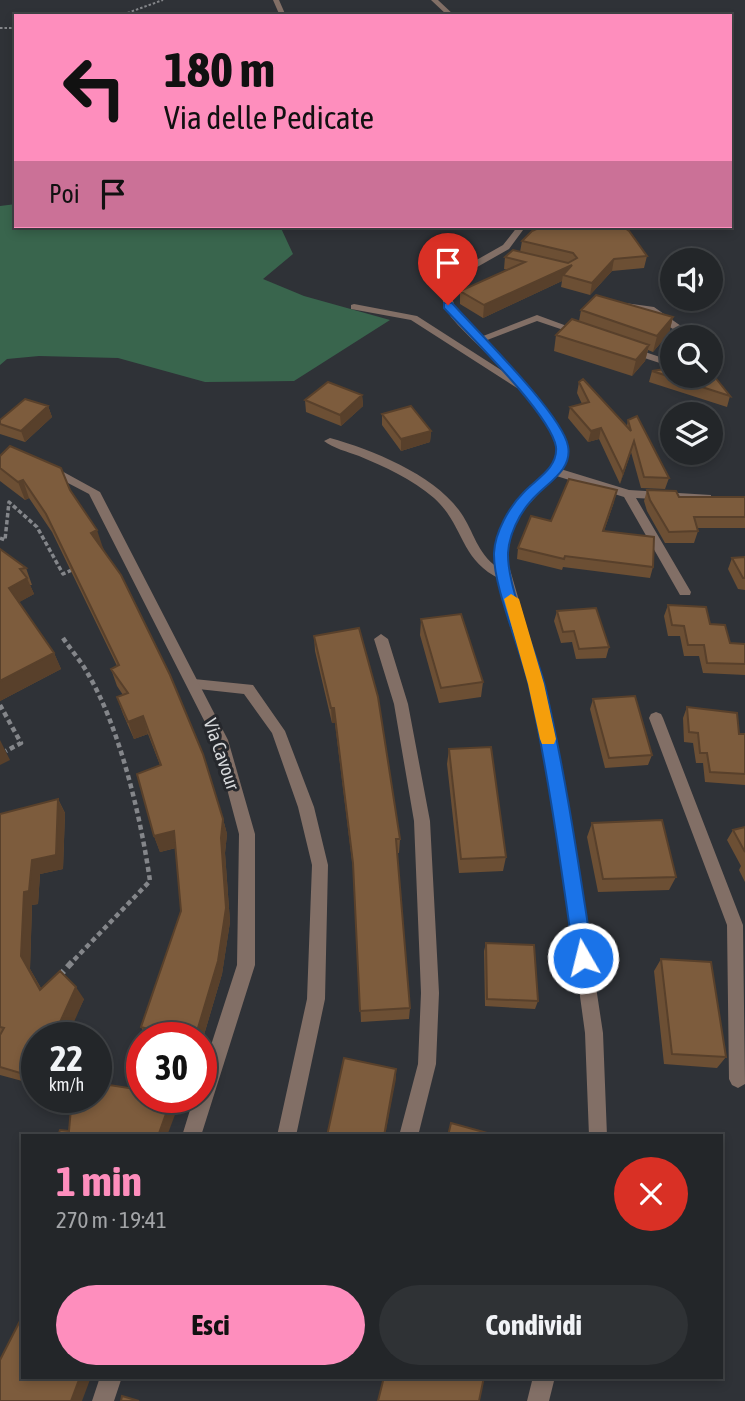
<!DOCTYPE html>
<html lang="it">
<head>
<meta charset="utf-8">
<style>
  :root { --surface:#232629; --page:#2f3235; --text:#f1f3f6; --muted:#a3a5a8; --line:#404346; --accent:#fe8ebd }
  body { margin:0; font-family:"Asap Condensed",sans-serif; background:var(--page); color:var(--text); height:100vh; display:flex; flex-direction:column; font-size:26px; white-space:nowrap }
  * { box-sizing:border-box; margin:0 }
  p { font-size:23px; color:var(--muted) }
  .icon { flex:none; width:38px; height:38px; fill:none; stroke:currentColor; stroke-width:2; stroke-linecap:round; stroke-linejoin:round }
  .map { position:relative; flex:1; overflow:hidden }
  .details { position:absolute; left:21px; top:1134px; width:702px; height:245px; display:flex; flex-direction:column; background:var(--surface); border-radius:0px; box-shadow:0 4px 10px #0003,0 0 0 2px var(--line) }
  .details>* { flex:none }
  .guide { position:absolute; left:14px; top:14px; width:718px; height:214px; border-radius:0px; box-shadow:0 4px 10px #0003,0 0 0 2px var(--line); background:#fe8ebd; color:#111; overflow:hidden }
  .tools { position:absolute; left:660px; top:248px; display:grid; gap:14px }
  .tools a { display:grid; place-items:center; width:63px; height:63px; border-radius:50%; background:var(--surface); box-shadow:0 4px 10px #0003,0 0 0 2px var(--line); font-size:35px }
  .speed { position:absolute; left:21px; top:1022px; display:flex; gap:14px; font-size:35px; font-weight:700; text-align:center }
  .speed>* { display:grid; place-content:center; width:91px; height:91px; border-radius:50%; background:var(--surface); box-shadow:0 4px 10px #0003,0 0 0 2px var(--line); line-height:1 }
  .speed small { font-size:18px; font-weight:400 }
  .speed .limit { border:10px solid #d22; background:#fff; color:#111 }
  .pin { position:absolute; display:grid; place-items:center; width:60px; height:60px; color:#fff; margin:-72px -30px; border-radius:50% 50% 50% 0; rotate:-45deg; box-shadow:0 0 7px #0007 }
  .pin .icon { rotate:45deg }
  .me { position:absolute; width:77px; margin:-38px; rotate:352deg; stroke-linejoin:round; filter:drop-shadow(0 0 5px #0008) }
  .turn { display:flex; align-items:center; gap:24px; height:147px; padding:0 35px; font-size:32px }
  .turn .icon { width:91px; height:91px; stroke-width:2.5 }
  .turn b { display:block; font-size:49px; line-height:60px }
  .then { display:flex; align-items:center; height:66px; padding:0 35px; background:#0003; gap:14px; font-size:26px }
  .round { display:grid; place-items:center; flex:none; width:74px; height:74px; border-radius:37px; background:var(--page) }
  .head { display:flex; align-items:center; justify-content:space-between; height:119px; padding:0 35px }
  h1 { font-size:42px; font-weight:700; line-height:52px; color:var(--accent) }
  .action { display:flex; gap:14px; margin-top:auto; padding:14px 35px }
  .action a { flex:1; height:80px; border-radius:42px; background:var(--accent); color:#111; font-size:28px; font-weight:700; line-height:80px; text-align:center }
  .action a+a { background:var(--page); color:var(--text) }
  .map>svg:first-child { display:block }
  .forest { fill:#39654d }
  .lines { fill:none; stroke-linecap:round; stroke-linejoin:round }
  .path-far3 { stroke:#84868a; stroke-width:2; stroke-dasharray:2.5 2; stroke-linecap:butt }
  .path-far2 { stroke:#84868a; stroke-width:3.5; stroke-dasharray:4.5 2.5; stroke-linecap:butt }
  .path-far1 { stroke:#84868a; stroke-width:4.5; stroke-dasharray:5 3.5; stroke-linecap:butt }
  .path { stroke:#84868a; stroke-width:6; stroke-dasharray:7 5; stroke-linecap:butt }
  .service { fill:#826f66; fill-rule:evenodd }
  .minor { fill:#826f66; fill-rule:evenodd }
  .wall { fill:#6c4f34 }
  .shaded-wall { fill:#58402b }
  .building { fill:#7d5c3d; stroke:#58402b; stroke-width:2 }
  .route { fill:#1a73e8; stroke:#114b97; stroke-width:2 }
  .slow { fill:#f59e0b }
  .labels { text-anchor:middle; stroke-width:6; stroke-linejoin:round; paint-order:stroke }
  .street-label { font-size:19px; fill:#d7d9dc; stroke:#26282d }
</style>
</head>
<body>
<div class="map">
<svg width="745" height="1401" viewBox="0 0 745 1401">
  <rect width="100%" height="100%" fill="#2f3237"/>
  <path class="forest" d="M16,204V226H280L293,254L263,279L304,296L390,320L294,381L205,382L118,358L39,356L7,359L0,365V206Z"/>
  <g class="lines">
    <path class="path-far3" d="M119,16L163,0
      M0,28H16"/>
    <path class="path-far2" d="M0,538L5,540L9,502L37,527L63,574L74,569"/>
    <path class="path-far1" d="M63,638C71,650 81,661 88,674C120,728 141,818 150,881L72,962
      M0,705L21,743L6,751"/>
    <path class="path" d="M59,976L74,960"/>
    <path class="service" d="M273,0H279L286,16H280Z
      M625,303L654,307L698,338H686L648,312L622,308L620,306Z
      M354,304L417,316L526,386L525,388H517L411,320L351,309V305Z
      M537,315L586,333L581,336L537,321L482,342L473,340Z
      M630,347L672,361V367L626,352L625,350Z
      M554,467L629,490L711,495V501L707,502L636,498L691,592L690,595H680L624,497L550,474L548,471Z
      M381,634L388,639L408,704L430,821L439,993L436,1064L418,1136H399L418,1064L421,993L414,821L394,704L374,639Z
      M194,679L253,685L285,731L314,807L328,865L325,999L296,1136H277L307,999L312,865L298,807L272,733L244,694L189,688L187,684L189,680Z
      M656,712L661,714L663,718L743,925L745,1084L738,1088L732,1085L729,1079L727,925L649,718L651,714Z"/>
    <path class="minor" d="M431,0H438L455,16H448Z
      M518,226H526L509,249L456,279L449,289L456,310L536,394L556,422L567,447V457L562,468L521,513L511,536L507,559L543,684L565,783L603,1033L607,1136H589L585,1033L551,783L529,684L500,579C459,559 465,526 434,498C412,479 385,467 359,456C348,452 333,448 324,441L330,438C373,450 435,475 461,513C474,532 477,553 497,567C490,540 509,507 528,490C536,481 548,474 554,462C558,454 556,445 553,436C533,388 484,356 451,317L444,305L440,289L450,275L503,245Z
      M49,464L100,492L228,740L255,834V965L201,1136H182L194,1097H201V1076L237,965L239,834L214,740L89,494L45,471V465Z
      M100,1377H122L114,1401H92Z
      M533,1377H555L549,1401H527Z"/>
  </g>
  <path class="wall" d="M522,241L647,256L644,268L612,271L590,295L561,287L562,281L483,318L460,304V291L508,270L504,269L505,257L520,252Z
    M581,310L673,317L669,333L653,352L648,350L645,361L632,376L554,351L556,335L579,321Z
    M652,371L730,396L727,407L649,382Z
    M579,382L627,426L628,420L669,478L665,489L641,488L631,452L620,484L599,439L588,442L568,418L570,407L582,404L577,393Z
    M362,395L363,406L341,426L306,412L305,400Z
    M48,406L52,417L25,442L0,434V420Z
    M382,414L431,431L430,442L401,451L382,425Z
    M0,456L70,490L103,548L223,819L227,834L225,853L230,922L222,974L201,1045V1038H147L141,1027L181,911L176,848L160,852L154,836L160,765L148,734L134,739L123,714L117,697L123,695L117,686L111,669L117,666L52,532L29,498L25,500L0,481Z
    M647,490L679,497H745V528H697L698,531L694,543H665L647,511L644,501Z
    M614,502L604,531L653,567L650,578L563,567L562,570L517,559L518,548L551,521Z
    M0,549L26,568L32,585H30L34,594L19,602L54,653L61,669L0,701Z
    M745,557V590L738,589L728,569L732,558Z
    M668,605L710,624L730,643L745,644V675L703,673L699,656H684L680,636H668L664,616Z
    M557,611L609,647L606,658L576,659L572,642L561,643L554,621Z
    M421,619L483,682L481,697L439,703L420,635Z
    M314,636L400,839L399,853H397L410,1008L409,1019L361,1022L354,877L335,723H332L315,651Z
    M593,699L652,755L648,765L605,768L590,709Z
    M687,707L739,734H745V785L705,782L703,763H696L693,743L684,742L683,718Z
    M449,749L506,857L503,871L459,873L447,764Z
    M58,799L65,813L63,869L40,874L38,904L32,905L30,969L41,988L84,999L66,1037L37,1038V1085L0,1075V814Z
    M592,823L676,877L669,890L598,892L587,837Z
    M745,827V882L739,870L741,866L727,840L733,830Z
    M486,943L538,1001L535,1009L485,1006L484,951Z
    M661,959L726,1057L717,1068L664,1064L654,971Z"/>
  <path class="shaded-wall" d="M614,259L612,271L590,295L592,283Z
    M572,265L563,275L562,281L483,318L484,305Z
    M673,317L669,333L653,352L657,336Z
    M649,345L645,361L632,376L636,360Z
    M362,395L363,406L341,426L340,415Z
    M48,406L52,417L25,442L21,431Z
    M601,428L599,439L588,442L591,431Z
    M431,431L430,442L401,451V439Z
    M634,441L631,452L620,484L623,473Z
    M23,480L29,498L25,500L18,482Z
    M617,490L614,502L600,542L603,531Z
    M97,530L103,548L96,551L91,533Z
    M27,578L34,594L16,604L9,588Z
    M54,653L61,669L0,701V681Z
    M331,708H334L335,723H332Z
    M143,716L148,734L134,739L128,722Z
    M0,740L10,760L0,765Z
    M58,799L65,813L63,869L40,874L38,904L32,905L30,969L48,1001L40,990L21,956L24,892L32,860Z
    M223,819L227,834L225,853L230,922L222,974L201,1045V1038H195Z
    M174,831L179,847L160,852L154,836Z
    M76,987L84,999L67,1038H61L56,1031Z
    M396,1069V1079L385,1136H384Z
    M172,1097H175L179,1104L167,1136H158Z
    M80,1377H91L82,1401H71Z"/>
  <path class="building" d="M543,226H622L629,231L647,256L614,259L592,283L563,275L572,265L484,305L460,291L525,262L505,257L513,250L568,263L577,258L573,253L522,241L532,231Z
    M596,295L673,317L657,336L581,310Z
    M572,319L649,345L636,360L556,335Z
    M672,368V376H710V371L730,396L652,371Z
    M583,379L631,431L628,420L637,416L669,478L644,477L634,441L623,473L601,428L591,431L570,407L589,402L579,382Z
    M328,382L362,395L340,415L305,400Z
    M25,399L48,406L21,431L0,424V420Z
    M411,406L431,431L401,439L382,414Z
    M10,446L61,468L70,490L97,530L91,533L121,575L170,675L203,754L223,819L221,838L226,908L218,961L195,1038H180L141,1027L181,911L174,831L154,836L137,774L161,765L143,716L128,722L117,697L128,693L111,669L119,665L46,514L23,480L18,482L0,468V456Z
    M569,479L617,490L603,531L654,537L653,567L565,556L564,559L518,548L531,516L551,521Z
    M647,490L676,491L679,497H745V517H694L698,531L669,532L650,500Z
    M0,549L26,568L20,569L27,578L9,588L54,653L0,681Z
    M745,557V578H743L732,558Z
    M668,605L706,607L710,624L725,625L730,643L745,644V664L707,663L704,645H688L684,626L672,625Z
    M596,608L609,647L579,649L574,631L563,632L557,611Z
    M461,614L483,682L441,688L421,619Z
    M359,628L378,697L400,839H396L410,1008L360,1011L353,863L334,708H331L314,636Z
    M635,696L652,755L609,758L593,699Z
    M687,707L737,713L739,734H745V774L710,772L707,753H700L698,733L689,732Z
    M491,747L506,857L461,859L449,749Z
    M58,799L56,855L32,860L29,891L24,892L21,956L40,990L60,971L76,987L56,1031L64,1034L63,1038H37V1078L0,1067V1035L4,1028L0,1027V814Z
    M662,820L676,877L603,879L592,823Z
    M745,827V852L733,830Z
    M486,943L534,945L538,1001L487,999Z
    M661,959L711,962L726,1057L672,1054Z
    M344,1058L396,1069L384,1136H327Z
    M96,1083L142,1090V1097H172L158,1136H58L60,1130L69,1131L72,1097H96Z
    M451,1123L498,1136H448Z
    M23,1315V1377H80L71,1401H0V1360Z
    M384,1377H484L479,1401H378Z
    M122,1396L139,1401H121Z"/>
  <path class="route" d="M444,303H452C477,331 562,414 568,446C573,471 545,484 531,501C519,514 509,535 508,553C507,588 536,650 545,686C566,776 579,867 593,958L590,964L583,967L576,964L574,958C561,867 549,776 529,686C521,650 493,587 494,553C495,532 509,507 524,492C536,479 558,468 556,447C551,415 469,335 444,308Z"/>
  <path class="slow" d="M511,594L519,599L544,684L556,739L554,744H542L540,739L528,684L504,599Z"/>
  <g class="labels">
    <g class="street-label">
      <text transform="translate(222 754) rotate(71)" y="7">Via Cavour</text>
    </g>
  </g>
</svg>
<div class="tools">
<a><svg class="icon" aria-label="sound" viewBox="0 0 24 24"><path d="M4 9h4l5-4v14l-5-4H4zM17 9q2 3 0 6"/></svg></a>
<a><svg class="icon" aria-label="search" viewBox="0 0 24 24"><circle cx="10" cy="10" r="6"/><path d="M15 15l6 6"/></svg></a>
<a><svg class="icon" aria-label="layers" viewBox="0 0 24 24"><path d="M12 4l9 5-9 5-9-5zM3 14l9 5 9-5"/></svg></a>
</div>
<div class="speed"><div>22<small>km/h</small></div><div class="limit">30</div></div>
<div class="pin" style="left:448px;top:305px;background:#d93025"><svg class="icon" aria-label="arrive" viewBox="0 0 24 24"><path d="M6 21V4h12l-3 4 3 4H6"/></svg></div>
<svg class="me" style="left:583px;top:958px" viewBox="-20 -20 40 40"><circle r="17" fill="#1a73e8" stroke="#fff" stroke-width="3"/><path d="M0-11L8 9 0 5-8 9z" fill="#fff"/></svg>
<div class="guide">
<div class="turn"><svg class="icon" aria-label="left" viewBox="0 0 24 24"><path d="M17 20v-9H6M10 6l-5 5 5 5"/></svg><div><b>180 m</b>Via delle Pedicate</div></div>
<div class="then">Poi<svg class="icon" aria-label="arrive" viewBox="0 0 24 24"><path d="M6 21V4h12l-3 4 3 4H6"/></svg></div>
</div>
<section class="details">
<div class="head"><div><h1>1 min</h1><p>270 m · 19:41</p></div><a class="round" style="background:#d93025;color:#fff"><svg class="icon" aria-label="close" viewBox="0 0 24 24"><path d="M6 6l12 12M18 6L6 18"/></svg></a></div>
<div class="action"><a>Esci</a><a>Condividi</a></div>
</section>
</div>
</body>
</html>
